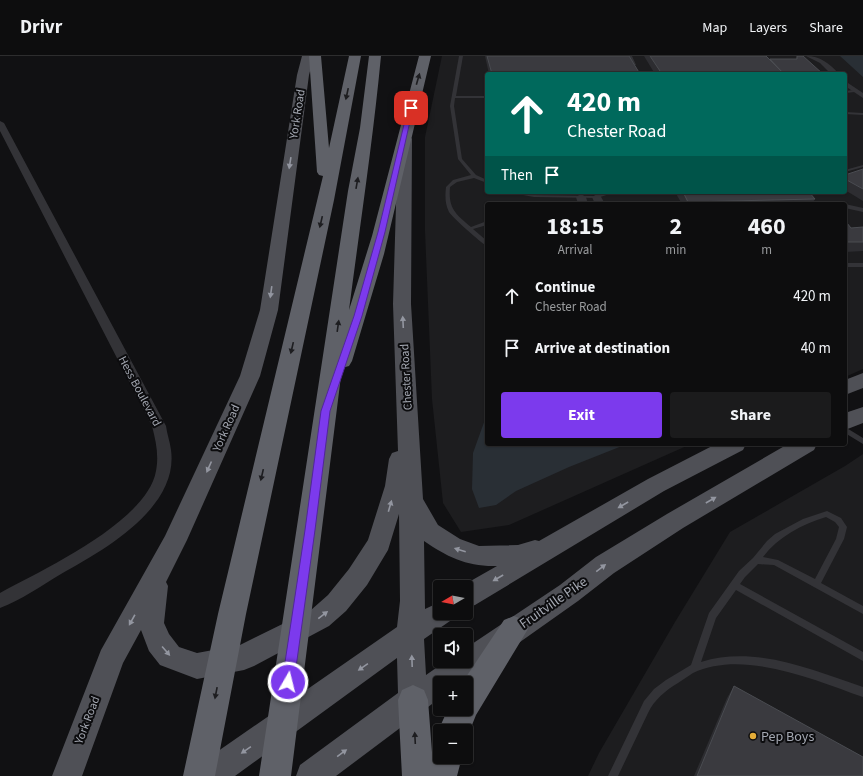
<!DOCTYPE html>
<html lang="en">
<head>
<meta charset="utf-8">
<style>
  :root { --surface:#0d0d0e; --page:#1b1b1c; --text:#f1f3f6; --muted:#9a9c9e; --line:#2d2d2e; --accent:#7c3aed }
  body { margin:0; font-family:"Source Sans 3",sans-serif; background:var(--page); color:var(--text); height:100vh; display:flex; flex-direction:column; font-size:15px; white-space:nowrap }
  * { box-sizing:border-box; margin:0 }
  p { font-size:13px; color:var(--muted) }
  .icon { flex:none; width:22px; height:22px; fill:none; stroke:currentColor; stroke-width:2; stroke-linecap:round; stroke-linejoin:round }
  .map { position:relative; flex:1; overflow:hidden }
  .drawer { position:absolute; left:485px; top:146px; width:362px; height:244px; display:flex; flex-direction:column; background:var(--surface); border-radius:4px; box-shadow:0 1px 3px #0004,0 0 0 1px var(--line) }
  .drawer>* { flex:none }
  .top-card { position:absolute; left:485px; top:16px; width:362px; height:122px; border-radius:4px; box-shadow:0 1px 3px #0004,0 0 0 1px var(--line); background:#00695c; color:#fff; overflow:hidden }
  .needle { width:26px; rotate:260deg }
  .fabs { position:absolute; left:433px; top:524px; display:grid; gap:8px }
  .fabs a { display:grid; place-items:center; width:40px; height:40px; border-radius:4px; background:var(--surface); box-shadow:0 1px 3px #0004,0 0 0 1px var(--line); font-size:20px }
  .pin { position:absolute; display:grid; place-items:center; width:34px; height:34px; color:#fff; margin:-17px; border-radius:8px; box-shadow:0 2px 6px #0006 }
  .me { position:absolute; width:44px; margin:-22px; rotate:8deg; stroke-linejoin:round; filter:drop-shadow(0 0 3px #0008) }
  .turn { display:flex; align-items:center; gap:14px; height:84px; padding:0 16px; font-size:18px }
  .turn .icon { width:52px; height:52px; stroke-width:2.5 }
  .turn b { display:block; font-size:28px; line-height:34px }
  .then { display:flex; align-items:center; height:38px; padding:0 16px; background:#0003; gap:8px; font-size:15px }
  .eta { display:flex; justify-content:space-evenly; align-items:center; height:68px; text-align:center }
  .eta b { font-size:24px; font-weight:700; line-height:28px }
  .primary-button { display:flex; gap:8px; margin-top:auto; padding:8px 16px }
  .primary-button a { flex:1; height:46px; border-radius:4px; background:var(--accent); color:#fff; font-size:16px; font-weight:700; line-height:46px; text-align:center }
  .primary-button a+a { background:var(--page); color:var(--text) }
  ul { padding:0; list-style:none }
  li { display:flex; align-items:center; gap:12px; height:52px; padding:0 16px }
  li div { flex:1 }
  li b { display:block; font-size:15px }
  li em { font-style:normal }
  header { display:flex; align-items:center; gap:24px; box-sizing:border-box; height:56px; padding:0 20px; background:var(--surface); border-bottom:1px solid var(--line) }
  header strong { font-size:19px }
  nav { display:flex; gap:22px; margin-inline-start:auto; font-size:14px }
  .map>svg:first-child { display:block }
  .built { fill:#1d1d1f; fill-rule:evenodd }
  .water { fill:#292f35 }
  .lines { fill:none; stroke-linecap:round; stroke-linejoin:round }
  .lane { fill:#333337; fill-rule:evenodd }
  .street { fill:#333337; fill-rule:evenodd }
  .primary { fill:#4f5056; fill-rule:evenodd }
  .highway { fill:#5f6168; fill-rule:evenodd }
  .wall { fill:#2d2d31 }
  .building { fill:#3a3a3f; stroke:#4a4c51 }
  .oneway { fill:#1d1d20 }
  .oneway2 { fill:#9396a0 }
  .route { fill:#7c3aed; stroke:#51269a }
  .poi-dot { fill:#e4ac38; stroke:#0c0c0e; stroke-width:1.5 }
  .labels { text-anchor:middle; stroke-width:4; stroke-linejoin:round; paint-order:stroke }
  .street-label { font-size:12px; fill:#a4a8b2; stroke:#0c0c0e }
  .near-street-label { font-size:14px; fill:#a4a8b2; stroke:#0c0c0e }
  .near-poi-label { font-size:14px; fill:#a4a8b2; stroke:#0c0c0e; text-anchor:start }
</style>
</head>
<body>
<header>
<strong>Drivr</strong>
<nav><a>Map</a><a>Layers</a><a>Share</a></nav>
</header>
<div class="map">
<svg width="863" height="720" viewBox="0 0 863 720">
  <rect width="100%" height="100%" fill="#111113"/>
  <path class="built" d="M442,0H863V313L845,321V148H487V388H691L509,469L461,476L443,447L432,343L425,175V81ZM487,18H845V136H487Z
    M863,398V720H588L599,697L675,566L730,476L845,410Z"/>
  <path class="water" d="M840,0H863V21Z
    M487,358V388H627L569,411L516,435L496,449L479,452L472,433L473,397Z"/>
  <g class="lines">
    <path class="lane" d="M459,0H463L456,40H487V42H455L454,50L462,103L476,119L487,124V127L474,122L457,126L450,131C448,153 456,158 471,171L487,165V169L473,173L487,185V190C481,187 452,161 449,156C445,148 445,140 446,131L453,124L471,119L458,103L450,50Z
      M628,0H632L636,9H634Z
      M854,34L856,35L855,36L845,37V35Z
      M845,56L863,57V59L845,58Z
      M863,109V111L845,116V114Z
      M510,136H520L534,139L597,140L609,136H616L597,142L534,141L512,137Z
      M845,148L863,152V156L845,152Z
      M487,173V178L484,176L485,174Z
      M845,207H863V211H845Z
      M845,371L863,382V388L845,377Z
      M827,455L841,462L847,471L844,483L821,527L863,550V558L774,509L758,508L745,521L740,528L863,596V605L736,534L716,562L701,606C756,589 812,614 863,631V641C815,624 743,593 693,617C688,620 683,624 678,627C666,634 654,644 648,657L618,720H608L644,645L654,633L666,624L691,609L709,557L739,515L753,502L767,485L775,478L803,463ZM826,461L835,466L839,471L836,483L815,523L778,504L763,501C778,481 802,468 826,461Z"/>
    <path class="street" d="M806,0C820,0 829,7 839,18H831L820,7Z
      M845,25L863,37V42L845,30Z
      M0,65L4,67L166,370C167,378 170,386 171,394C179,452 104,494 61,518C41,530 21,544 0,552V537C42,514 147,466 156,415C159,399 156,386 152,370L0,75Z
      M581,138L586,141L588,148H578L576,141Z
      M597,138L600,139L605,148H595L592,141Z"/>
    <path class="primary" d="M302,0H314L309,19L278,254L260,320L187,484L166,526L168,530L164,567L169,578L179,591L197,597L240,589L311,554L328,539L349,513L368,484L385,430L389,403L392,397L398,395L393,248L398,83L400,80H410L412,83L411,248L423,443L438,469L460,483L479,490L518,489L535,484L539,485L648,423L716,388H746L743,394L664,435L475,549L466,552V531H460L497,510C468,511 447,501 424,485L425,553L440,546V557H454L450,565L424,583L426,619L446,605H466V592L560,529L596,501L667,458L788,388H817L814,394L683,472L614,517L578,545L462,627H440V642L336,720H296L300,709L398,637L397,602L235,720H194L198,709L397,571L400,545L399,458L388,494L367,529L346,555L329,570L254,610L244,614L197,623L160,609L149,595L141,574L123,607L82,720H52L101,594L165,480L240,320L260,254L297,19Z
      M863,317V332L845,339V324Z
      M863,351V367L845,374V357Z"/>
    <path class="highway" d="M309,0H321L329,92L349,0H361L334,144L246,558L215,720H183L218,558L323,120L319,119L317,116Z
      M369,0H381C373,85 360,169 349,254L372,180L419,0H431L384,198L352,305L349,310L342,312L291,720H259L348,135L360,72Z
      M514,560L524,564L528,573L476,659L466,684V675H440V679L438,675L448,653H466V627H462L504,564Z
      M413,629L424,634L428,644L432,696L435,690L440,688V701H462L457,720H402L398,644L402,634Z"/>
  </g>
  <path class="wall" d="M485,0H629L640,18H489Z
    M644,0H766L770,3H796L797,0L823,18H655Z
    M863,113V145L845,134V119Z
    M675,136H809L815,143L812,148H682Z
    M845,167L851,172L863,171V195L845,196Z
    M734,630L863,720H694L727,642Z"/>
  <path class="building" d="M487,0H629L640,18H492Z
    M650,0H766L784,18H662Z
    M797,0H803L823,18H784L770,3H797Z
    M863,113V133L845,123V119Z
    M683,136H809L815,143L688,146Z
    M845,167H847L851,172L863,171V186H845Z
    M734,630L863,701V720H697Z"/>
  <defs><path id="oneway-solid" d="M-6-.8H1V-3.2L6.5 0L1 3.2V.8H-6Z"/></defs>
  <g class="oneway">
    <use href="#oneway-solid" transform="translate(418 23) rotate(-74)"/>
    <use href="#oneway-solid" transform="translate(347 38) rotate(102)"/>
    <use href="#oneway-solid" transform="translate(357 127) rotate(-80)"/>
    <use href="#oneway-solid" transform="translate(321 166) rotate(103)"/>
    <use href="#oneway-solid" transform="translate(338 270) rotate(-82)"/>
    <use href="#oneway-solid" transform="translate(292 292) rotate(103)"/>
    <use href="#oneway-solid" transform="translate(262 419) rotate(103)"/>
    <use href="#oneway-solid" transform="translate(216 637) rotate(101)"/>
    <use href="#oneway-solid" transform="translate(415 682) rotate(-93)"/>
  </g>
  <g class="oneway2">
    <use href="#oneway-solid" transform="translate(290 107) rotate(99)"/>
    <use href="#oneway-solid" transform="translate(271 236) rotate(98)"/>
    <use href="#oneway-solid" transform="translate(403 266) rotate(-93)"/>
    <use href="#oneway-solid" transform="translate(209 411) rotate(114)"/>
    <use href="#oneway-solid" transform="translate(711 444) rotate(-30)"/>
    <use href="#oneway-solid" transform="translate(623 449) rotate(150)"/>
    <use href="#oneway-solid" transform="translate(390 450) rotate(-74)"/>
    <use href="#oneway-solid" transform="translate(460 494) rotate(-163)"/>
    <use href="#oneway-solid" transform="translate(601 512) rotate(-37)"/>
    <use href="#oneway-solid" transform="translate(498 522) rotate(150)"/>
    <use href="#oneway-solid" transform="translate(323 559) rotate(-38)"/>
    <use href="#oneway-solid" transform="translate(132 564) rotate(119)"/>
    <use href="#oneway-solid" transform="translate(166 595) rotate(49)"/>
    <use href="#oneway-solid" transform="translate(412 605) rotate(-92)"/>
    <use href="#oneway-solid" transform="translate(363 611) rotate(145)"/>
    <use href="#oneway-solid" transform="translate(246 694) rotate(145)"/>
    <use href="#oneway-solid" transform="translate(342 697) rotate(-36)"/>
  </g>
  <path class="route" d="M411,50L413,52L385,176L362,260L330,355L315,474L294,626L293,630L288,632L284,630L282,626L305,474L321,355L354,260L378,176L408,52Z"/>
  <circle class="poi-dot" cx="753" cy="680" r="4"/>
  <g class="labels">
    <g class="street-label">
      <text transform="translate(297 58) rotate(-81)" y="4">York Road</text>
      <text transform="translate(406 321) rotate(-93)" y="4">Chester Road</text>
      <text transform="translate(140 335) rotate(62)" y="4">Hess Boulevard</text>
      <text transform="translate(226 372) rotate(-66)" y="4">York Road</text>
      <text transform="translate(87 664) rotate(-69)" y="4">York Road</text>
    </g>
    <g class="near-street-label">
      <text transform="translate(553 546) rotate(-35)" y="5">Fruitville Pike</text>
    </g>
    <g class="near-poi-label">
      <text x="761" y="685">Pep Boys</text>
    </g>
  </g>
</svg>
<div class="fabs">
<a><svg class="needle" viewBox="-14 -14 28 28"><path d="M0-13l5 13h-10z" fill="#e53935"/><path d="M0 13l5-13h-10z" fill="#9a9c9e"/></svg></a>
<a><svg class="icon" aria-label="sound" viewBox="0 0 24 24"><path d="M4 9h4l5-4v14l-5-4H4zM17 9q2 3 0 6"/></svg></a>
<a>+</a>
<a>−</a>
</div>
<div class="pin" style="left:411px;top:52px;background:#d93025"><svg class="icon" aria-label="arrive" viewBox="0 0 24 24"><path d="M6 21V4h12l-3 4 3 4H6"/></svg></div>
<svg class="me" style="left:288px;top:626px" viewBox="-20 -20 40 40"><circle r="17" fill="#7c3aed" stroke="#fff" stroke-width="3"/><path d="M0-11L8 9 0 5-8 9z" fill="#fff"/></svg>
<div class="top-card">
<div class="turn"><svg class="icon" aria-label="ahead" viewBox="0 0 24 24"><path d="M12 20V5M6 11l6-6 6 6"/></svg><div><b>420 m</b>Chester Road</div></div>
<div class="then">Then<svg class="icon" aria-label="arrive" viewBox="0 0 24 24"><path d="M6 21V4h12l-3 4 3 4H6"/></svg></div>
</div>
<section class="drawer">
<div class="eta">
<div><b>18:15</b><p>Arrival</p></div>
<div><b>2</b><p>min</p></div>
<div><b>460</b><p>m</p></div>
</div>
<ul>
<li><svg class="icon" aria-label="ahead" viewBox="0 0 24 24"><path d="M12 20V5M6 11l6-6 6 6"/></svg><div><b>Continue</b><p>Chester Road</p></div><em>420 m</em></li>
<li><svg class="icon" aria-label="arrive" viewBox="0 0 24 24"><path d="M6 21V4h12l-3 4 3 4H6"/></svg><div><b>Arrive at destination</b></div><em>40 m</em></li>
</ul>
<div class="primary-button"><a>Exit</a><a>Share</a></div>
</section>
</div>
</body>
</html>
